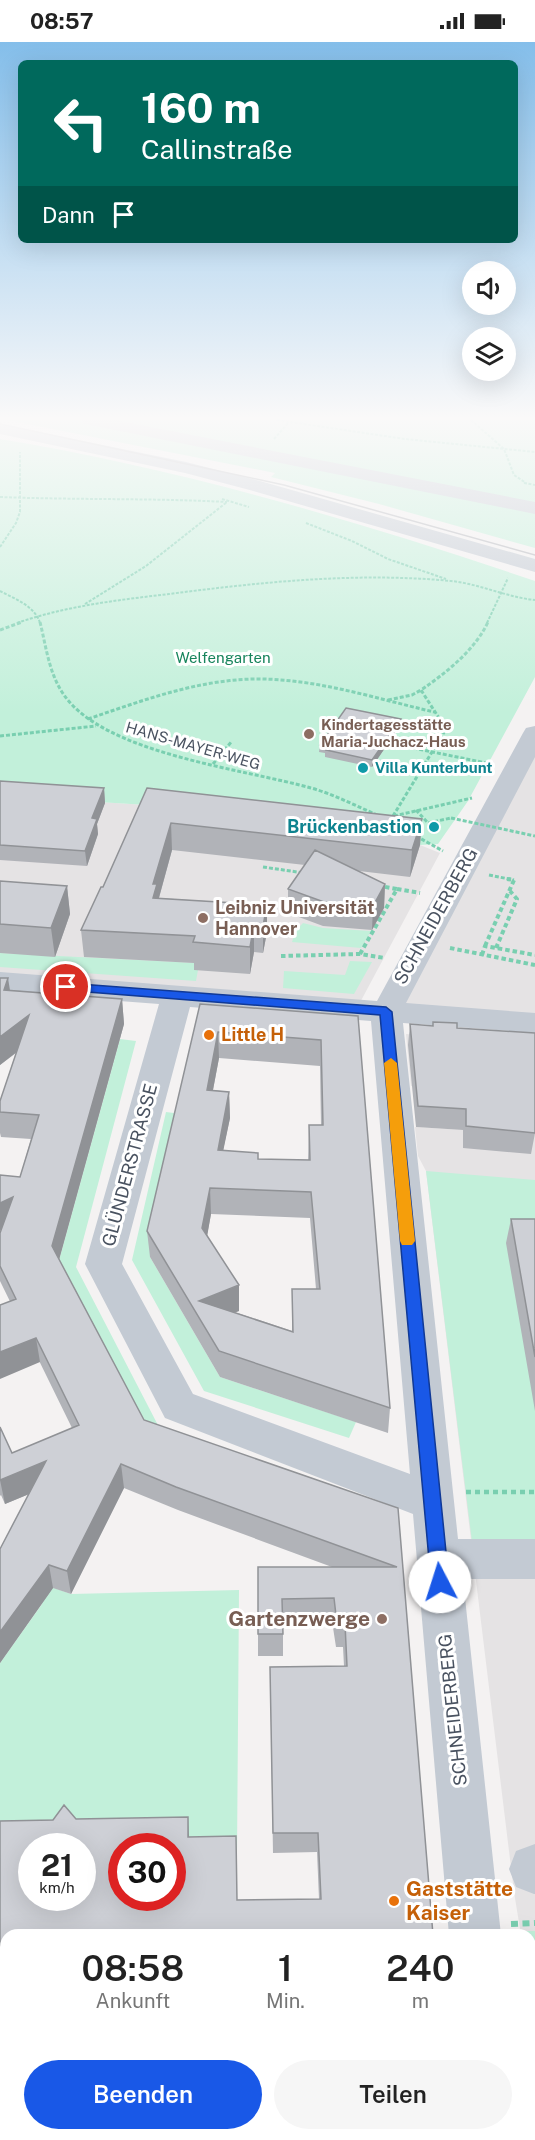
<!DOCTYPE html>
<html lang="de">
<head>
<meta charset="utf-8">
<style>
  :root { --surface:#fff; --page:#f6f6f6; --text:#222; --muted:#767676; --accent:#1958e7 }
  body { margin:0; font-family:"Public Sans",sans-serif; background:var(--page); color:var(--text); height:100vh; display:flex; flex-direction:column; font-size:22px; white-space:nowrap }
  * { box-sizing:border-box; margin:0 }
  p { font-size:20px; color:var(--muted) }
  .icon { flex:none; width:33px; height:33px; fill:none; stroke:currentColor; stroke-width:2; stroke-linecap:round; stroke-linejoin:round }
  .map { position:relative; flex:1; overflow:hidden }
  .sheet { position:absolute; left:0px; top:1887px; width:536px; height:212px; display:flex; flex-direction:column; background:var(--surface); border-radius:18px 18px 0 0; box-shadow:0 6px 24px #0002 }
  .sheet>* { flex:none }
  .guide { position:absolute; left:18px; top:18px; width:500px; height:183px; border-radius:9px; box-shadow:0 6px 24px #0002; background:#00695c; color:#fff; overflow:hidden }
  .fabs { position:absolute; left:462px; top:219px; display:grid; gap:12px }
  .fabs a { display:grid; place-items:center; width:54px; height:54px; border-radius:50%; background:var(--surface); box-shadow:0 6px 24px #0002; font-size:30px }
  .speed { position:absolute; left:18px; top:1791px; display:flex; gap:12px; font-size:30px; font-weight:700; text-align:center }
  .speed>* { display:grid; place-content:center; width:78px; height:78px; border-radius:50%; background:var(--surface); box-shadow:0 6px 24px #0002; line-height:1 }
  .speed small { font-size:15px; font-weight:400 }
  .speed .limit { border:9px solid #d22; background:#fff; color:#111 }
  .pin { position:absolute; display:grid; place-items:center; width:51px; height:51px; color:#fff; margin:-26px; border:3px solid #fff; border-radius:50%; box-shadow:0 2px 6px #0007 }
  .me { position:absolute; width:66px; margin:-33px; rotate:355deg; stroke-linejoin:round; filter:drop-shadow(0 0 4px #0008) }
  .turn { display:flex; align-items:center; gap:21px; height:126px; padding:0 24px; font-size:27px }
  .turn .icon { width:78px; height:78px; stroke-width:2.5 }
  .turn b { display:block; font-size:42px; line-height:51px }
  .then { display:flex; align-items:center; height:57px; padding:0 24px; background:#0003; gap:12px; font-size:22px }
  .eta { display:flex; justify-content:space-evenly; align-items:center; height:102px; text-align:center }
  .eta b { font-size:36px; font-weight:600; line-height:42px }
  .primary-button { display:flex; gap:12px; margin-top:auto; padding:12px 24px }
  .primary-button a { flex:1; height:69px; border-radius:36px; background:var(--accent); color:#fff; font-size:24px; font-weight:600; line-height:69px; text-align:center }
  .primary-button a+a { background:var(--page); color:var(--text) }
  .status { display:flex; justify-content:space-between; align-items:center; height:42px; padding:0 30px; background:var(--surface); direction:ltr }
  .status svg { height:16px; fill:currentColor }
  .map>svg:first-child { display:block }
  .education { fill:#e5e3e4 }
  .green { fill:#c2f0da }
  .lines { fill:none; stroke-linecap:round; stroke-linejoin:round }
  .path-far4 { stroke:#79cfb0; stroke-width:2; stroke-dasharray:3 1.5; stroke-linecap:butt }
  .path-far3 { stroke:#79cfb0; stroke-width:3; stroke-dasharray:4 2; stroke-linecap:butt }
  .path-far2 { stroke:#79cfb0; stroke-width:4; stroke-dasharray:4.5 3; stroke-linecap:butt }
  .path-far1 { stroke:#79cfb0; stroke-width:4.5; stroke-dasharray:5 4; stroke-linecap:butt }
  .path { stroke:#79cfb0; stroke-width:6; stroke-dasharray:7 4.5; stroke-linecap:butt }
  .minor { fill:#c3cad3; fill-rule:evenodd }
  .tram { stroke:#b4b6bc; stroke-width:1.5 }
  .path-bridge { stroke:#79cfb0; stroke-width:3; stroke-dasharray:4 2; stroke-linecap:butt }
  .wall { fill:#b1b3b8; fill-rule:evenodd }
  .shaded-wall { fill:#909296 }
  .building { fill:#ced0d6; stroke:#909296; stroke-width:1.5; fill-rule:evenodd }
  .route { fill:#1958e7; stroke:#103996; stroke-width:1.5 }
  .slow { fill:#f59e0b }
  .education-dot { fill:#8d6e63; stroke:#fff; stroke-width:2 }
  .culture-dot { fill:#0f9aa8; stroke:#fff; stroke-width:2 }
  .food-dot { fill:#e8710a; stroke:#fff; stroke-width:2 }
  .labels { text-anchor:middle; stroke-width:6; stroke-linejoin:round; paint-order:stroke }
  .far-park-label { font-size:15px; fill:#17845c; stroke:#fff }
  .far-education-label { font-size:15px; font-weight:bold; fill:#785e54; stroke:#fff; text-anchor:start }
  .far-street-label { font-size:15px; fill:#495260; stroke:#fff }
  .far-culture-label { font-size:15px; font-weight:bold; fill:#0d838f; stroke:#fff; text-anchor:start }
  .culture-label { font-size:18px; font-weight:bold; fill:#0d838f; stroke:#fff; text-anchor:end }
  .education-label { font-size:18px; font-weight:bold; fill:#785e54; stroke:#fff; text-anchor:start }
  .street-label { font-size:18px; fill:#495260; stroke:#fff }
  .food-label { font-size:18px; font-weight:bold; fill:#c56008; stroke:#fff; text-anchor:start }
  .near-education-label { font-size:21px; font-weight:bold; fill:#785e54; stroke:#fff; text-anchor:end }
  .near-food-label { font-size:21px; font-weight:bold; fill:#c56008; stroke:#fff; text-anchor:start }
</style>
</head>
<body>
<div class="status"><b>08:57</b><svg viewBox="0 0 49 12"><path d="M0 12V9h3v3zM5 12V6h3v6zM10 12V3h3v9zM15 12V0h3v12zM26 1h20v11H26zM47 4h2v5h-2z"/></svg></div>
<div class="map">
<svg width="535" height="2098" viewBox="0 0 535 2098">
  <rect width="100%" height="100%" fill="#f4f2f2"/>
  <path class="education" d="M535,691V981L386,970Z
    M0,754L147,763L420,803L440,811L356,968L0,940Z
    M406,992L535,1001V1954H530V1893H521L514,1850L426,1129L418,1114L415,1085L463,1088L459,1047L411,1044Z
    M530,2010H535V2098H494V2093L530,2092Z"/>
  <path class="green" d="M7,378H535V506L379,462L271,435L275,431Z
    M0,397C182,427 361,480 535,539V635L468,759L438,802L420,803L147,763L0,754Z
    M303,881L323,886L371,889L361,906L292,900L296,888Z
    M0,911L196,921L194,927L198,928L196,939L0,925Z
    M350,919L372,920L354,952L283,946L284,929L345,933Z
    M120,997L136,999L76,1225L161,1389L147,1402L56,1229Z
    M166,1070L182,1072L150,1215L220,1335L356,1380L349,1396L204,1349L132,1218Z
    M426,1129L535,1138V1508H473Z
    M40,1541L71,1552L239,1548L237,1814L189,1795L0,1799V1621L42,1562Z
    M520,1889H535V1954H530V1893H521Z"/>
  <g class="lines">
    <path class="path-far4" d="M277,378L405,397L535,410
      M471,378L504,407L514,433L526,441
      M274,397L289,380
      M524,441L535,443
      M0,455C76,458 151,456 227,460
      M222,457L249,465
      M306,481L352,499L388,517L446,537
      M0,505L16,481L20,470V410
      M0,549C15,557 35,564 40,581
      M85,562L146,524L227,460
      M17,581C66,564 118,558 169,552C262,540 357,530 451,539C480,542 506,555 535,558
      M487,581L508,536"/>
    <path class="path-far3" d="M40,580C46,604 49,632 64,653C105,712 244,727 311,746C333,752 354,763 375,772
      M0,588L22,580
      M388,658L412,653L421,648
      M88,677C144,658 202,636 262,637C321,638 378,657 434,670
      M0,694L96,684
      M384,700L491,722
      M213,722L232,699
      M416,768L428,781L451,776
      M393,774L446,687L421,648C446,631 475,608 488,580
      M394,774L472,756
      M416,794L443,809
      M263,825L304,831
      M489,833L514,838"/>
    <path class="path-far2" d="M397,847L420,851
      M485,904L514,838L507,837
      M450,906L535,923
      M496,906L517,857L510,849
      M360,912L397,847L380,844
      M482,913L485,904L535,913
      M281,914L360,912L385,916"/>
    <path class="path-far1" d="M466,1450H535"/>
    <path class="path" d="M511,1882L535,1881"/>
    <path class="minor" d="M81,378H115L535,460V472L90,383L84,382Z
      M0,382L186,420L260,439L535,517V530L246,447L185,431L0,392Z
      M535,684V715L406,961L535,971V991L403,981L458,1497H535V1537H463L501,1893H449L413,1472L165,1376L85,1222L159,962L0,950V930L377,959L523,691L526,686ZM190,965L371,979L410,1432L193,1352L122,1222Z
      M535,1802V1852H534L516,1845L509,1827L516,1809Z
      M535,1982V2038H530V1983Z
      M0,1987H6V2043H0Z
      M465,2092H523V2098H465Z"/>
    <path class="tram" d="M0,382L284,443L535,513"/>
    <path class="path-bridge" d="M451,776L535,794"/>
  </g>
  <path class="wall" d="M400,684L372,725L325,715V711L319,710L320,703Z
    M0,739L104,746L105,761L97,782L98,792L87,824L0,818Z
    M147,746L422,777L420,803L410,835L359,829L385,842L384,866L372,888L323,884L288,871V847L305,823L172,808L159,856L267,863V890L263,911L254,910L250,932L194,928V921L84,915L81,888L103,845Z
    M0,839L67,844L70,872L55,915L0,911Z
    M10,948L122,957L124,982L59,1217L144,1378L398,1466L433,1893H6V1930H0V1779L76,1777L189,1795L237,1814V1858L319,1857L317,1810L273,1811L270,1625L344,1624L343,1605H336L332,1579H283V1614H258V1525H332L178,1468L124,1446L71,1552L53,1546L0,1621V1507L29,1452L5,1462L1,1453L0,1454V1385L12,1411L72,1386L0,1239V1191L1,1188H0V1133L20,1135L31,1097L1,1095L0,1091V1059L16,1011L0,1023Z
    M200,962L358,974L390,1366L388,1391L220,1335L150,1215L147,1189ZM219,1016L320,1024L321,1083H309L308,1118L258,1117L223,1108L230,1076L229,1050L213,1048ZM211,1172L310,1176L316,1247H292V1289L235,1270L239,1269L207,1193Z
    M433,980L457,986L535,1091L531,1112L463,1106V1088L416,1085L408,1003L410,982L433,984Z
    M511,1177H535V1369L506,1201Z"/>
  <path class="shaded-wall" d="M401,677L400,684L372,725V718Z
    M104,746L105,761L97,782L98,792L87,824L85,809L92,776Z
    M422,777L420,803L410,835L412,808Z
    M171,781L172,808L158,859L153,856V842Z
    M385,842L384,866L372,888L373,864Z
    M67,844L70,872L55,915L51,886Z
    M267,863V890L263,911V884Z
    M254,883V910L250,932V905Z
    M8,936L12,961L4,948Z
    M122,957L124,982L56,1229L52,1204Z
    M29,973L32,998L0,1023V995Z
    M218,990L219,1016L208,1074L207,1048Z
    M229,1050L230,1076L218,1134V1108Z
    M210,1146L211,1172L204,1212L202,1186Z
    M13,1155L18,1180L0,1188V1161Z
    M239,1243V1269L203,1283L199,1259Z
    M36,1296L40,1320L0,1337V1310Z
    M46,1419L51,1443L5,1462L0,1438Z
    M121,1422L124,1446L71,1552L67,1529Z
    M49,1523L53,1546L0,1621V1590Z
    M188,1775L189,1795H188Z"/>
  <path class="building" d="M346,666L401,677L372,718L326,708L328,705L320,703Z
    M0,739L104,746L92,776L97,777L85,809L0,803Z
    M147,746L422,777L412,808L171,781L153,842H157L153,856L267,863L263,884L254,883L250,905L193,900L195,894L81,888L101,845H103Z
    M315,808L385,842L373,864L324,860L288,847Z
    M0,839L67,844L51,886L0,882Z
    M0,936H8L4,948L122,957L52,1204L144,1378L398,1466L433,1893H6V1913H0V1779L53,1778L64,1763L76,1777L188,1775V1795L236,1794L237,1858L321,1857L318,1791H273L270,1625L347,1624L345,1582H337L334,1556L282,1557L283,1592H258V1525H397L176,1445L121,1422L67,1529L49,1523L0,1590V1507L46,1419L0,1438V1385L12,1411L79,1383L36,1296L0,1310V1263L16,1257L0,1224V1191L13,1155L0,1161V1133L20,1135L39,1073L0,1070V1059L29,973L0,995ZM32,1804H82V1856H32ZM122,1804H172V1856H122Z
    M200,962L358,974L390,1366L219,1309L147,1189ZM218,990L321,998L323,1083H309L310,1118L258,1117V1111L218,1108L229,1050L207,1048ZM210,1146L311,1150L320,1247H292L293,1290L199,1259L239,1243L202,1186Z
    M433,980L457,981V986L535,991V1091L466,1084V1067L418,1064L410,982L433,984Z
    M511,1177H535V1315Z
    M0,2058H6V2092H447V2098H0Z"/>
  <linearGradient id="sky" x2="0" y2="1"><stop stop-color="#84beea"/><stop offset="0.56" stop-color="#faf9f9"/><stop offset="1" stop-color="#faf9f9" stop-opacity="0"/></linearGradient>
  <rect width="535" height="671" fill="url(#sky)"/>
  <path class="route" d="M66,941L386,965L392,970L449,1540L446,1546L440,1548L433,1546L431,1540L380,973L62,948L60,945L62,943Z"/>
  <path class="slow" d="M391,1016L397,1021L415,1199L412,1203H402L400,1199L384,1021Z"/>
  <g class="education-dot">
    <circle cx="309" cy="692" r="6"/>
    <circle cx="203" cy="876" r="6"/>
    <circle cx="382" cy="1577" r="6"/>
  </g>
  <g class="culture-dot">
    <circle cx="363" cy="726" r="6"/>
    <circle cx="434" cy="785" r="6"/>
  </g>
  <g class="food-dot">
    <circle cx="209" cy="993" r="6"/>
    <circle cx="394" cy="1859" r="6"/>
  </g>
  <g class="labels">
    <g class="far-park-label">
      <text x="223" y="621">Welfengarten</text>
    </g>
    <g class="far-education-label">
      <text x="321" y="688">Kindertagesstätte<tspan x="321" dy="17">Maria-Juchacz-Haus</tspan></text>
    </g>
    <g class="far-street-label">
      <text transform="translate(193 704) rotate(16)" y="5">HANS-MAYER-WEG</text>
    </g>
    <g class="far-culture-label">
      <text x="375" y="731">Villa Kunterbunt</text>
    </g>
    <g class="culture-label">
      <text x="422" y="791">Brückenbastion</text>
    </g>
    <g class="education-label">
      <text x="215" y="872">Leibniz Universität<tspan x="215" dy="21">Hannover</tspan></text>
    </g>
    <g class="street-label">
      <text transform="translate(436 874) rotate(-61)" y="6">SCHNEIDERBERG</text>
      <text transform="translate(130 1123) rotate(-75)" y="6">GLÜNDERSTRASSE</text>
      <text transform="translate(453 1668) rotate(-96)" y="6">SCHNEIDERBERG</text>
    </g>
    <g class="food-label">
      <text x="221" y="999">Little H</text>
    </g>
    <g class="near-education-label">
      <text x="370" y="1584">Gartenzwerge</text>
    </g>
    <g class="near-food-label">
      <text x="406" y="1854">Gaststätte<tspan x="406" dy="24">Kaiser</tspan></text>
    </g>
  </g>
</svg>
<div class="fabs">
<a><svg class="icon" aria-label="sound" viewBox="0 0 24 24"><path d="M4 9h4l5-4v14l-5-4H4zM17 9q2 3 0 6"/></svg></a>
<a><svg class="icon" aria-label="layers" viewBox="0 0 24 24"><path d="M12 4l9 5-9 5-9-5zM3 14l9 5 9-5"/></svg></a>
</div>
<div class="speed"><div>21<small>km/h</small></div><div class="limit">30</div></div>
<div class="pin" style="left:66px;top:945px;background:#d93025"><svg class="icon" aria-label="arrive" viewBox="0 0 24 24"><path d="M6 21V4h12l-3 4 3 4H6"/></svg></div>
<svg class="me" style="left:440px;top:1540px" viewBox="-20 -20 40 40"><circle r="19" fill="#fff"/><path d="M0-13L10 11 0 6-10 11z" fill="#1958e7"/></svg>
<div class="guide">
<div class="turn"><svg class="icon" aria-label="left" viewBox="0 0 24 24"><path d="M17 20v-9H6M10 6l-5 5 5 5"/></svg><div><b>160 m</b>Callinstraße</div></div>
<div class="then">Dann<svg class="icon" aria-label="arrive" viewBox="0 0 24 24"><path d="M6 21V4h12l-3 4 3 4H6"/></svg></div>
</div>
<section class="sheet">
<div class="eta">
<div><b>08:58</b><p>Ankunft</p></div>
<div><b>1</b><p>Min.</p></div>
<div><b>240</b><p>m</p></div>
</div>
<div class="primary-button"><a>Beenden</a><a>Teilen</a></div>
</section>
</div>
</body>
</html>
